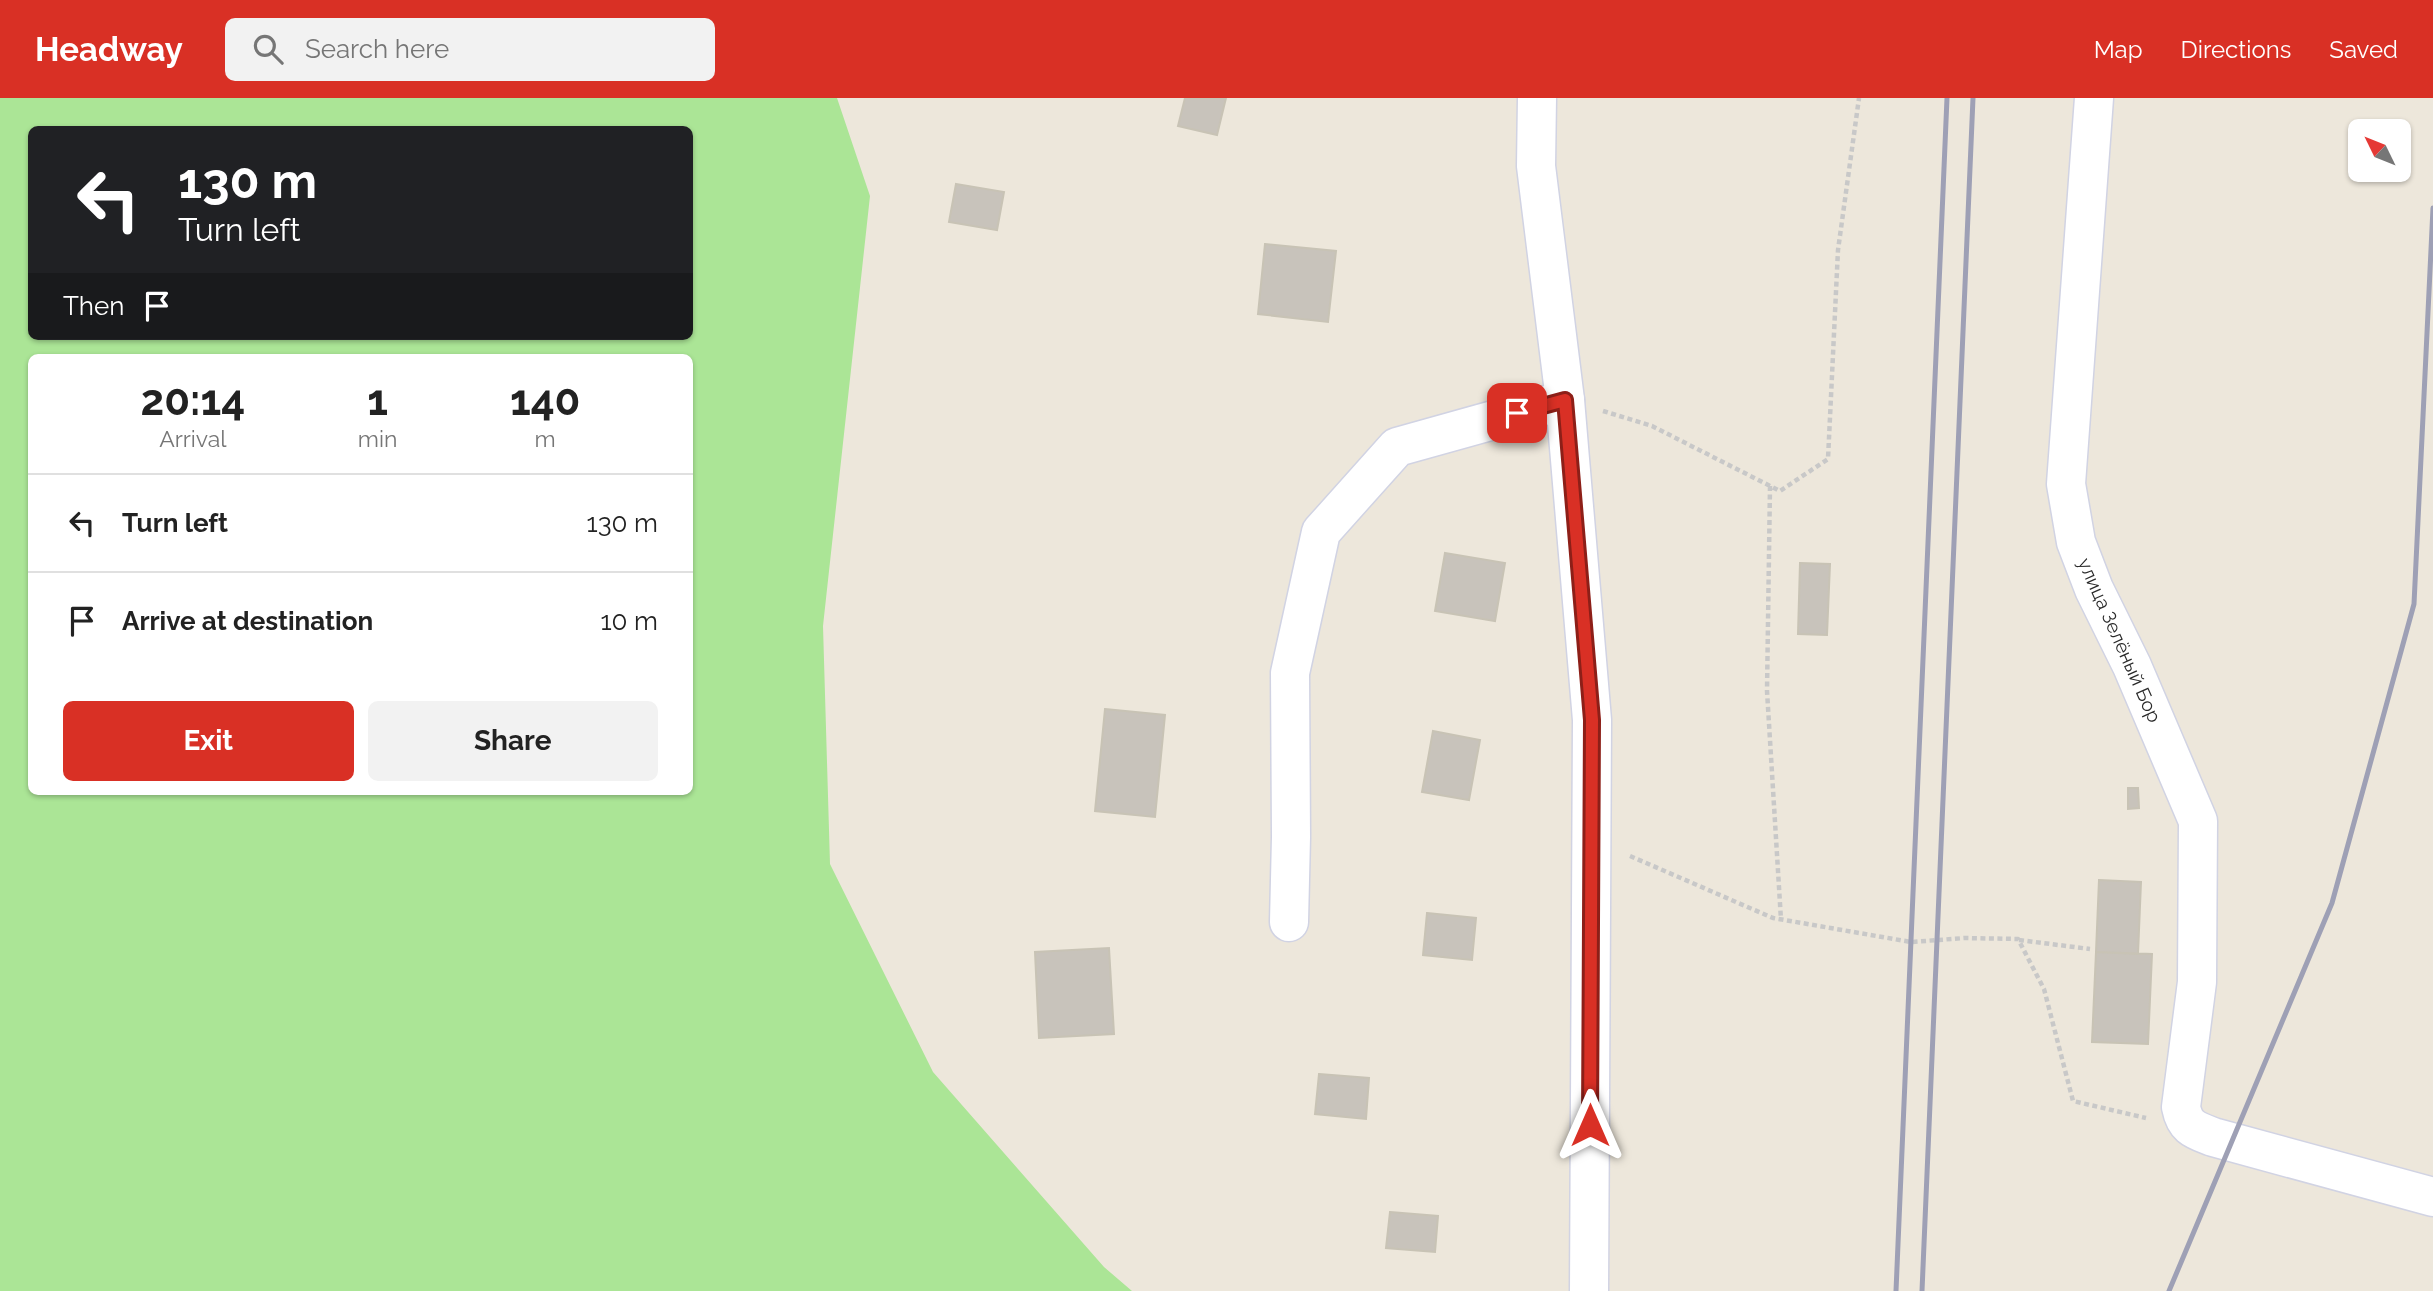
<!DOCTYPE html>
<html lang="en">
<head>
<meta charset="utf-8">
<style>
  :root { --surface:#fff; --page:#f2f2f2; --text:#222; --muted:#767676; --line:#e0e0e0; --accent:#d93025 }
  body { margin:0; font-family:Raleway,sans-serif; background:var(--page); color:var(--text); height:100vh; display:flex; flex-direction:column; font-size:26px; white-space:nowrap }
  * { box-sizing:border-box; margin:0 }
  p { font-size:23px; color:var(--muted) }
  .icon { flex:none; width:38px; height:38px; fill:none; stroke:currentColor; stroke-width:2; stroke-linecap:round; stroke-linejoin:round }
  .map { position:relative; flex:1; overflow:hidden }
  .panel { position:absolute; left:28px; top:256px; width:665px; height:441px; display:flex; flex-direction:column; background:var(--surface); border-radius:10px; box-shadow:0 2px 5px #0004 }
  .panel>* { flex:none }
  .banner { position:absolute; left:28px; top:28px; width:665px; height:214px; border-radius:10px; box-shadow:0 2px 5px #0004; background:#202124; color:#fff; overflow:hidden }
  .needle { width:46px; rotate:313deg }
  .buttons { position:absolute; left:2348px; top:21px; display:grid; gap:14px }
  .buttons a { display:grid; place-items:center; width:63px; height:63px; border-radius:10px; background:var(--surface); box-shadow:0 2px 5px #0004; font-size:35px }
  .pin { position:absolute; display:grid; place-items:center; width:60px; height:60px; color:#fff; margin:-30px; border-radius:14px; box-shadow:0 4px 10px #0006 }
  .me { position:absolute; width:77px; margin:-38px; rotate:0deg; stroke-linejoin:round; filter:drop-shadow(0 0 5px #0008) }
  .turn { display:flex; align-items:center; gap:24px; height:147px; padding:0 35px; font-size:32px }
  .turn .icon { width:91px; height:91px; stroke-width:2.5 }
  .turn b { display:block; font-size:49px; line-height:60px }
  .then { display:flex; align-items:center; height:66px; padding:0 35px; background:#0003; gap:14px; font-size:26px }
  .eta { display:flex; justify-content:space-evenly; align-items:center; height:119px; text-align:center }
  .eta b { font-size:42px; font-weight:700; line-height:49px }
  .button { display:flex; gap:14px; margin-top:auto; padding:14px 35px }
  .button a { flex:1; height:80px; border-radius:10px; background:var(--accent); color:#fff; font-size:28px; font-weight:700; line-height:80px; text-align:center }
  .button a+a { background:var(--page); color:var(--text) }
  ul { padding:0; list-style:none }
  li { display:flex; align-items:center; gap:21px; height:98px; padding:0 35px; border-top:2px solid var(--line) }
  li div { flex:1 }
  li b { display:block; font-size:26px }
  li em { font-style:normal }
  header { display:flex; align-items:center; gap:42px; box-sizing:border-box; height:98px; padding:0 35px; background:var(--accent); color:#fff }
  header strong { font-size:33px }
  nav { display:flex; gap:38px; margin-inline-start:auto; font-size:24px }
  .search { width:490px; height:63px; background:var(--page); display:flex; align-items:center; gap:18px; box-sizing:border-box; padding:0 24px; border-radius:10px; color:var(--muted); font-size:26px }
  .map>svg:first-child { display:block }
  .green { fill:#abe596; fill-rule:evenodd }
  .building { fill:#c8c3bb; stroke:#c8c3b5; stroke-width:2 }
  .lines { fill:none; stroke-linecap:round; stroke-linejoin:round }
  .street-casing { stroke:#d1d3e3; stroke-width:41 }
  .secondary-casing { stroke:#d1d3e3; stroke-width:41 }
  .path { stroke:#c8c8c8; stroke-width:4.5; stroke-dasharray:5 3.5; stroke-linecap:butt }
  .street { stroke:#fff; stroke-width:38 }
  .secondary { stroke:#fff; stroke-width:38 }
  .rail { stroke:#9ea0b5; stroke-width:5 }
  .route-casing { stroke:#8d1f18; stroke-width:18 }
  .route { stroke:#d93025; stroke-width:12 }
  .labels { text-anchor:middle; stroke-width:7; stroke-linejoin:round; paint-order:stroke }
  .street-label { font-size:19px; fill:#2a2a2a; stroke:#fff }
</style>
</head>
<body>
<header>
<strong>Headway</strong>
<div class="search"><svg class="icon" aria-label="search" viewBox="0 0 24 24"><circle cx="10" cy="10" r="6"/><path d="M15 15l6 6"/></svg>Search here</div>
<nav><a>Map</a><a>Directions</a><a>Saved</a></nav>
</header>
<div class="map">
<svg width="2433" height="1193" viewBox="0 0 2433 1193">
  <rect width="100%" height="100%" fill="#ede7db"/>
  <path class="green" d="M0,0H837L870,98L823,528L830,766L933,974L1104,1169L1132,1193H0ZM32,32H690V238H32ZM32,259H690V693H32Z"/>
  <path class="building" d="M1185,0H1226L1217,37L1178,28Z
    M956,86L1004,94L997,132L949,124Z
    M1265,146L1336,153L1328,224L1258,216Z
    M1445,455L1505,465L1495,523L1435,513Z
    M1800,465L1830,466L1827,537L1798,536Z
    M1105,611L1165,617L1155,719L1095,713Z
    M1433,633L1480,642L1469,702L1422,694Z
    M2128,690H2138L2139,710L2128,711Z
    M2099,782L2141,784L2138,856L2096,854Z
    M1427,815L1476,820L1472,862L1423,857Z
    M1109,850L1114,936L1039,940L1035,854Z
    M2096,854L2152,856L2148,946L2092,944Z
    M1319,976L1369,980L1366,1021L1315,1016Z
    M1390,1114L1438,1118L1435,1154L1386,1150Z"/>
  <g class="lines">
    <defs>
      <path id="street" d="M2094,0L2066,386L2076,444L2094,491L2132,568L2198,723L2197,884L2181,1009C2185,1030 2195,1032 2213,1039L2433,1099
        M1289,824L1291,739L1290,575L1321,434L1397,349L1565,302"/>
      <path id="secondary" d="M1537,0L1536,68L1565,302L1592,622L1589,1193"/>
    </defs>
    <use href="#street" class="street-casing"/>
    <use href="#secondary" class="secondary-casing"/>
    <path class="path" d="M1603,313L1652,328L1780,393L1828,361L1838,152L1859,0
      M1770,388L1767,593L1781,822
      M1630,758L1773,820L1911,844L1965,840L2018,841L2044,891L2073,1003L2146,1020
      M2019,842L2090,851"/>
    <use href="#street" class="street"/>
    <use href="#secondary" class="secondary"/>
    <path class="rail" d="M1896,1193L1947,0
      M1922,1193L1973,0
      M2169,1193L2332,805L2414,506L2433,110"/>
  </g>
  <g class="lines">
    <defs>
      <path id="route" d="M1517,315L1565,302L1592,622L1590,1027"/>
    </defs>
    <use href="#route" class="route-casing"/>
    <use href="#route" class="route"/>
  </g>
  <g class="labels">
    <g class="street-label">
      <text transform="translate(2120 542) rotate(66)" y="7">улица Зелёный Бор</text>
    </g>
  </g>
</svg>
<div class="buttons">
<a><svg class="needle" viewBox="-14 -14 28 28"><path d="M0-13l5 13h-10z" fill="#e53935"/><path d="M0 13l5-13h-10z" fill="#767676"/></svg></a>
</div>
<div class="pin" style="left:1517px;top:315px;background:#d93025"><svg class="icon" aria-label="arrive" viewBox="0 0 24 24"><path d="M6 21V4h12l-3 4 3 4H6"/></svg></div>
<svg class="me" style="left:1590px;top:1027px" viewBox="-20 -20 40 40"><path d="M0-17L14 15 0 8-14 15z" fill="#d93025" stroke="#fff" stroke-width="4"/></svg>
<div class="banner">
<div class="turn"><svg class="icon" aria-label="left" viewBox="0 0 24 24"><path d="M17 20v-9H6M10 6l-5 5 5 5"/></svg><div><b>130 m</b>Turn left</div></div>
<div class="then">Then<svg class="icon" aria-label="arrive" viewBox="0 0 24 24"><path d="M6 21V4h12l-3 4 3 4H6"/></svg></div>
</div>
<section class="panel">
<div class="eta">
<div><b>20:14</b><p>Arrival</p></div>
<div><b>1</b><p>min</p></div>
<div><b>140</b><p>m</p></div>
</div>
<ul>
<li><svg class="icon" aria-label="left" viewBox="0 0 24 24"><path d="M17 20v-9H6M10 6l-5 5 5 5"/></svg><div><b>Turn left</b></div><em>130 m</em></li>
<li><svg class="icon" aria-label="arrive" viewBox="0 0 24 24"><path d="M6 21V4h12l-3 4 3 4H6"/></svg><div><b>Arrive at destination</b></div><em>10 m</em></li>
</ul>
<div class="button"><a>Exit</a><a>Share</a></div>
</section>
</div>
</body>
</html>
